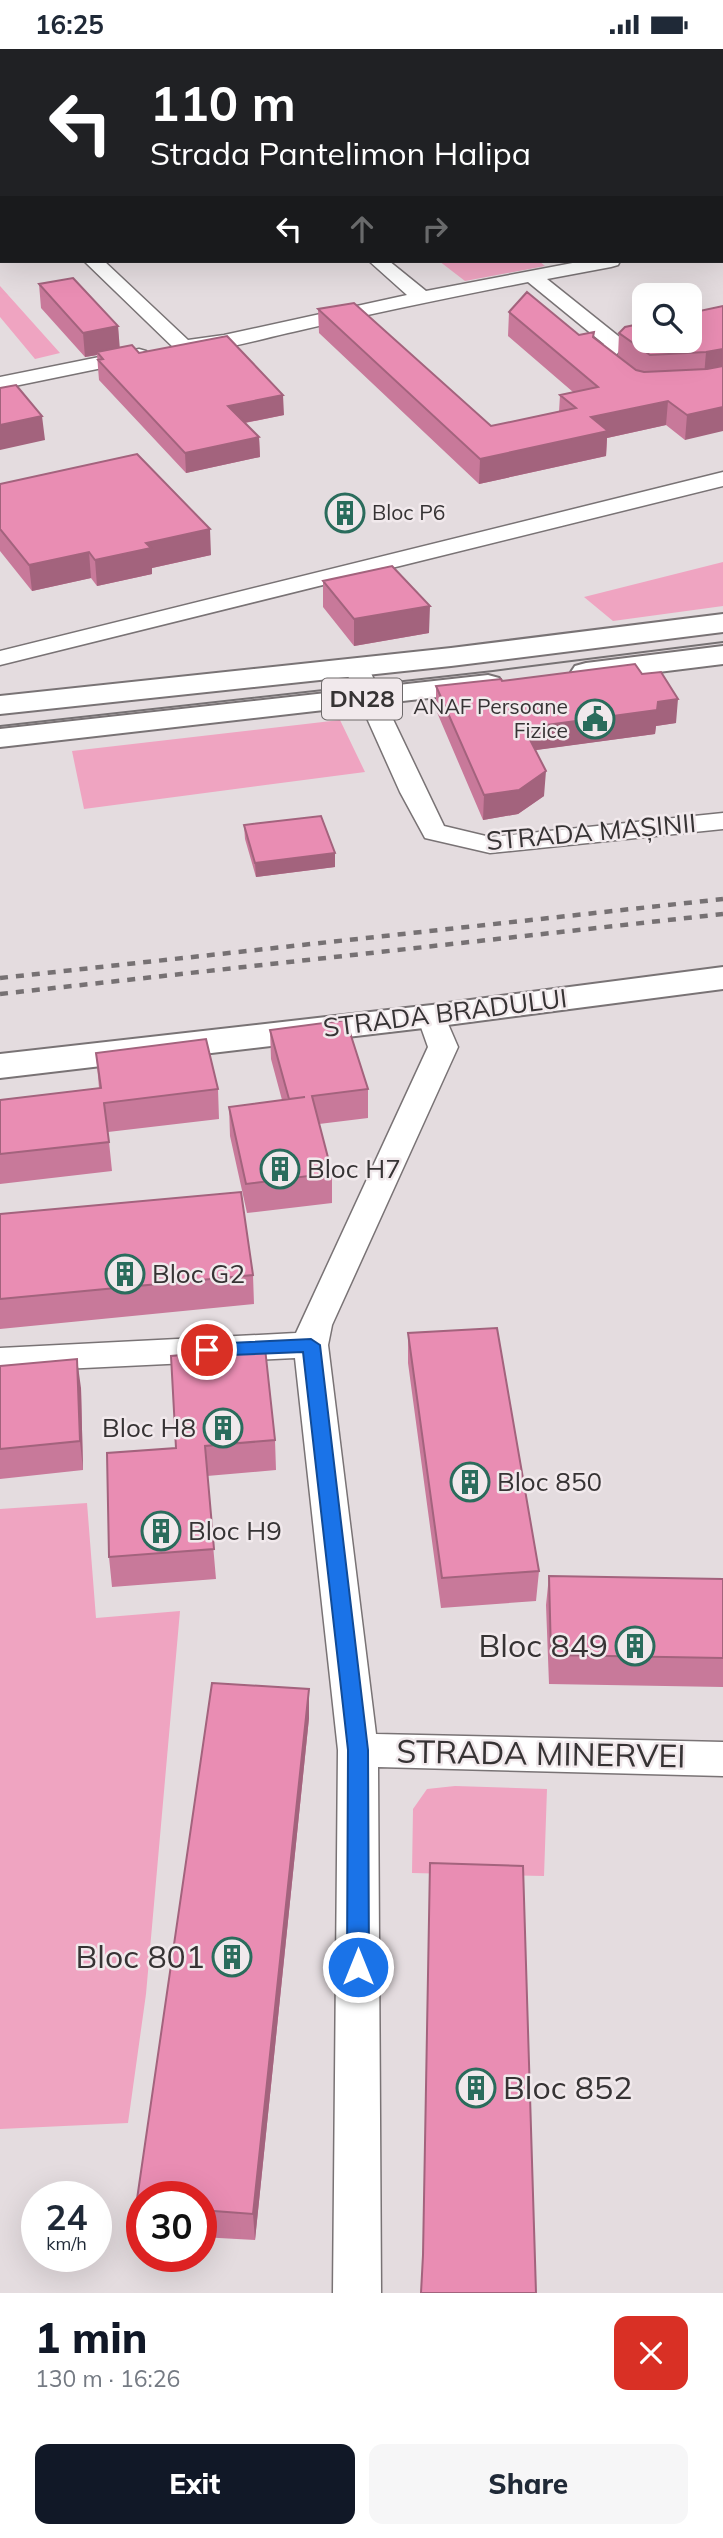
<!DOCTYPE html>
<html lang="en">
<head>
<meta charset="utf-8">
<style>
  :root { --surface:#fff; --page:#f6f6f7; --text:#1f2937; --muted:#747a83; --accent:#111827 }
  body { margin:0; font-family:Mulish,sans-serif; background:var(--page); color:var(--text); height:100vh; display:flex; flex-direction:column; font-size:26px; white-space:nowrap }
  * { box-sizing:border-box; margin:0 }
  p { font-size:23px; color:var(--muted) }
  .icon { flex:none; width:38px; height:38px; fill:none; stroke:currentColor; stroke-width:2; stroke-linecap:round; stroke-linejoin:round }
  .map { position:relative; height:2244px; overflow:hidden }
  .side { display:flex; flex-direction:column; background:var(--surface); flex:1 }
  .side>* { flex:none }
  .banner { position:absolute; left:0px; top:0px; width:724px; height:214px; box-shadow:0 7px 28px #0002; background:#202124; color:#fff; overflow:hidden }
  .buttons { position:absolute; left:632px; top:234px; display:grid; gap:14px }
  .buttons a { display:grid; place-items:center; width:70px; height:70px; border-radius:14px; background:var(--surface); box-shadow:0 7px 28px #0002; font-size:35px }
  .speed { position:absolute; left:21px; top:2132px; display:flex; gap:14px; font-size:35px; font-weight:700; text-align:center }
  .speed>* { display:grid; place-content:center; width:91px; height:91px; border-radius:50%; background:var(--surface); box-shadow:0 7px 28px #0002; line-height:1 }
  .speed small { font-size:18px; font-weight:400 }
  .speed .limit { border:10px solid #d22; background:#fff; color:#111 }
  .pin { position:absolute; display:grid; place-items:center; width:60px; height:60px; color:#fff; margin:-30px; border:4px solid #fff; border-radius:50%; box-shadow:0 2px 7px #0007 }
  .me { position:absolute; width:77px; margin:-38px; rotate:0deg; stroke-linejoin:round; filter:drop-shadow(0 0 5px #0008) }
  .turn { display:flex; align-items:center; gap:24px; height:147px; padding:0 35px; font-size:32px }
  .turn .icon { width:91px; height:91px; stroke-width:2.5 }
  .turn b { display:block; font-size:49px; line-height:60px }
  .lanes { display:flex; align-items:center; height:66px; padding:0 35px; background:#0003; justify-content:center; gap:35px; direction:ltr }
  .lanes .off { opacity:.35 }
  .round { display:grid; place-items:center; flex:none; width:74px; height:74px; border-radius:14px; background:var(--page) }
  .head { display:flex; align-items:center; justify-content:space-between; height:119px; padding:0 35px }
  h1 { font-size:42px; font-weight:800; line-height:52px; color:var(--accent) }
  .action { display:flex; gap:14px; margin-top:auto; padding:14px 35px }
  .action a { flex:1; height:80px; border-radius:14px; background:var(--accent); color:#fff; font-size:28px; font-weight:800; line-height:80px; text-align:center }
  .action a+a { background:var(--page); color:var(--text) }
  .status { display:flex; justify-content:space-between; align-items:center; height:49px; padding:0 35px; background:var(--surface); direction:ltr }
  .status svg { height:19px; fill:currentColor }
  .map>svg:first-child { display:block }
  .green { fill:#efa4c1 }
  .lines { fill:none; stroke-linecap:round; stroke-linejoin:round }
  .street-casing { stroke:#797375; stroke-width:3 }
  .secondary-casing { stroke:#797375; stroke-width:4 }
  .primary-casing { stroke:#797375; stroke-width:4 }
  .street { fill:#fff; fill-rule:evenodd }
  .secondary { fill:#fff; fill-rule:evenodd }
  .primary { fill:#fff; fill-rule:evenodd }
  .tram { stroke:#767173; stroke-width:2 }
  .rail { stroke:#767173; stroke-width:4.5; stroke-dasharray:8 8; stroke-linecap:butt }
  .wall { fill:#c8799a }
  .shaded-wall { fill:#a3637d }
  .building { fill:#e98db3; stroke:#a3637d; stroke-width:2 }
  .route { fill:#1a73e8; stroke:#114b97; stroke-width:2 }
  .labels { text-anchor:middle; stroke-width:5; stroke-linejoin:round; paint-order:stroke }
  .far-poi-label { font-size:21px; fill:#363334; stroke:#f1e9ec; text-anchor:start }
  .shield { fill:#f1e9ec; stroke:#6e6a6b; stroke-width:2 }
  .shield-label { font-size:24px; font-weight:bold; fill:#363334 }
  .street-label { font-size:26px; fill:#363334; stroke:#f1e9ec }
  .poi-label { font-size:26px; fill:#363334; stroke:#f1e9ec; text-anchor:start }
  .near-poi-label { font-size:32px; fill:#363334; stroke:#f1e9ec; text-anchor:end }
  .near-street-label { font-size:32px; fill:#363334; stroke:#f1e9ec }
</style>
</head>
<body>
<div class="status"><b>16:25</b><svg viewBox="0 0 49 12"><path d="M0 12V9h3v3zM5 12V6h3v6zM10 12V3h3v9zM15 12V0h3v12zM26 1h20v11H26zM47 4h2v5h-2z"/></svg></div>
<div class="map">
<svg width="723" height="2244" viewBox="0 0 723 2244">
  <rect width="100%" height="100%" fill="#e4dcdf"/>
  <path class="green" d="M439,212H539L545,217L465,232Z
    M0,237L60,304L35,310L0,268Z
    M723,513V557L613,572L584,548Z
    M340,671L365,723L84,760L72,702Z
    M87,1454L96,1569L180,1562L146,1945L128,2074L0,2080V1460Z
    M455,1737L547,1740L544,1827L412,1824L413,1760L427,1740Z"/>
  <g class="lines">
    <defs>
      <path id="street" d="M107,0H123L125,2H108Z
        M2,36V46L0,47V37Z
        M0,161H2V171H0Z
        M84,212H104L188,291L224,286L407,246L369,212H389L426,242L583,212H620L618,216L611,218L547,230L622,290L625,294L614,309L638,328L635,332C620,336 602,322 593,310L604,295L528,233C451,248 374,264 297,282C267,288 204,308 176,301Z
        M139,300L146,302L149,306L146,310L0,340V328Z
        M723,423V437L0,616V602Z
        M356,611L365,613L368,618L444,777L490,788L723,764V780L490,804L425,789L400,743L344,618L347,613Z
        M432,958L442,961L458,998L332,1276L328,1296L376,1685L723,1693V1727L378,1718L381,2244H333L338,1701L295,1309L0,1323V1299L296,1284L428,998L417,967L422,961Z"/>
      <path id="secondary" d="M594,0H615L616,2H596Z
        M637,0H658L659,2H639Z
        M723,918V940L432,978L0,1029V1005L432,956Z"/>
      <path id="primary" d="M723,565V583L451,617L0,665V647L451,599Z
        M723,597V615L586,632L575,629L571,623L575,617L586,614Z
        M488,626L499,629L503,635L499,641L0,698V680Z"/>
    </defs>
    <use href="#street" class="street-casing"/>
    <use href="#secondary" class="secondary-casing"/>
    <use href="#primary" class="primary-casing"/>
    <use href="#street" class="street"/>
    <use href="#secondary" class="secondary"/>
    <use href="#primary" class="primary"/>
    <path class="tram" d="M622,0L625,2
      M0,677L493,622L723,593"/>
    <path class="rail" d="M0,929L723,850
      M0,945L723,865"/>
  </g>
  <path class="wall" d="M157,0H594L597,2H159Z
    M684,0H723V23V2H687Z
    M39,235L118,277L119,299L139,304L284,366L245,374L259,388L260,408L186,424L99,331L97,306L85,308L41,259Z
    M723,257L685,391L666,376L607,389L606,407L479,435L319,284L318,260L491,377L559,363L560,346L573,343L508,287L509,263L579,286L593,288L618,307L619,284Z
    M0,435L211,506L152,519V525L97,537L91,529L32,542L0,502Z
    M323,532L429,584L354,597L323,558Z
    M642,625L676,674L656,677L655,685L535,701L544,747L518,765L483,771L436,661V637L502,632Z
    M244,776L335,804V818L256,828L245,790Z
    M270,981L368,1040V1069L319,1075L332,1124V1154L247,1164L230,1087L229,1058L282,1051L271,1010Z
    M96,1004L218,1040L219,1070L108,1083L112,1122L0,1135V1051L99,1039Z
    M0,1165L253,1226L254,1255L0,1280Z
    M408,1284L539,1522L536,1552L441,1559L408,1314Z
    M0,1317L81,1339L83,1421L0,1430Z
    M275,1391L276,1421L207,1427L216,1530L112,1538L109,1508L176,1399Z
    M549,1527L723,1530V1638L549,1635L546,1556Z
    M309,1640V1669L255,2191L201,2188V2147H142V2183H140L136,2157Z"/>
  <path class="shaded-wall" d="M118,277L120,301L97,303V306L85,308L83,284Z
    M723,300V318L704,327L706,303Z
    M283,346L284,366L228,377V357Z
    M668,352L666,376L607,389L606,407L479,435L480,410L591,368Z
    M723,358V382L685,391L687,366Z
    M42,367L45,391L0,401V376Z
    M259,388L260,408L186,424L185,404Z
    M210,480L211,506L152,519V525L97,537L95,511L146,494Z
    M89,503L91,529L32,542L29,516Z
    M430,557L429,584L354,597V570Z
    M678,650L676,674L656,677L655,685L522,703L524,679L658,653Z
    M546,722L544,747L518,765L483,771L484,746Z
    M335,804V818L256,828L255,814Z
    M77,1310L81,1339L83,1421L80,1392Z
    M309,1640V1669L255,2191L253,2165Z"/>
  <path class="building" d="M180,0H594L597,2H183Z
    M73,229L118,277L83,284L39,235Z
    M527,243L579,286L594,283L593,288L636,321L644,323L707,320L723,317V358L687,366L668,352L591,368L608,382L480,410L318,260L354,254L491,377L576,359L560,346L598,338L509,263Z
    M723,257V300L706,303L650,306L619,284L625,278L644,274V292H690V264Z
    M227,287L283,346L228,357L259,388L185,404L98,311L103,310L97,303L132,296L139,304Z
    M16,336L42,367L0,376V339Z
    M137,405L210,480L146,494L151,499L95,511L89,503L29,516L0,480V435Z
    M392,517L430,557L354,570L323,532Z
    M635,615L642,625L661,623L678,650L658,653L657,661L524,679L546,722L519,741L484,746L436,637L501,630L502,632Z
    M321,767L335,804L255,814L244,776Z
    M346,971L368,1040L312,1047L332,1124L246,1135L229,1058L305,1048L289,1050L270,981Z
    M206,990L218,1040L104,1054L109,1093L0,1105V1051L101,1039L96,1004Z
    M241,1143L253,1226L0,1250V1165Z
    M497,1279L539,1522L442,1529L408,1284Z
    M265,1299L275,1391L205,1397L214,1500L109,1508L107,1404L176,1399L171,1307Z
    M77,1310L80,1392L0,1400V1317Z
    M549,1527L723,1530V1609L551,1606Z
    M212,1634L309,1640L253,2165L201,2161V2147H142V2157H136Z
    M430,1814L523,1817L536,2244H421L423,2206Z"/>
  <path class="route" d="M311,1290L320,1296L368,1701L369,1918L366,1925L358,1928L350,1925L347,1918L348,1701L303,1303L207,1307L199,1301L207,1295Z"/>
  <defs>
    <symbol id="building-ring" viewBox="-11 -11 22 22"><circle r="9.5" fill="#f1e9ec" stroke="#2a6c5c" stroke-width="1.5"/><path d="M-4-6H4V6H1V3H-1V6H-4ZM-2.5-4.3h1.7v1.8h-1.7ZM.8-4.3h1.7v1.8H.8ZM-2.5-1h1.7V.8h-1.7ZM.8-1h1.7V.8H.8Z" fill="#2a6c5c"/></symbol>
    <symbol id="civic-ring" viewBox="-11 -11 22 22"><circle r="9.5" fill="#f1e9ec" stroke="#2a6c5c" stroke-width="1.5"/><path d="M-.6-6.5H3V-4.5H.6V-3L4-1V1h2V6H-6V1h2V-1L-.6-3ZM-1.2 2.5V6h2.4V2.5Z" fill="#2a6c5c"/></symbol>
  </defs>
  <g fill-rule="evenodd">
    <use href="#building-ring" x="323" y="442" width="44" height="44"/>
    <use href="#civic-ring" x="573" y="648" width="44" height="44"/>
    <use href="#building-ring" x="258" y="1098" width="44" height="44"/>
    <use href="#building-ring" x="103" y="1203" width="44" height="44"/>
    <use href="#building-ring" x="201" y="1357" width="44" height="44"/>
    <use href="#building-ring" x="448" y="1411" width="44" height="44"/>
    <use href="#building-ring" x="139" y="1460" width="44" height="44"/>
    <use href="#building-ring" x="613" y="1575" width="44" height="44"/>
    <use href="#building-ring" x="210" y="1886" width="44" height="44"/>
    <use href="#building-ring" x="454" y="2017" width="44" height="44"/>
  </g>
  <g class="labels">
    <g class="far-poi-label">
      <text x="372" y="471">Bloc P6</text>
      <text x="568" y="665" text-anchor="end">ANAF Persoane<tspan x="568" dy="24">Fizice</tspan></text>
    </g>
    <rect class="shield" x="322" y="629.5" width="80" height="41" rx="5"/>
    <g class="shield-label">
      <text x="362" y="658">DN28</text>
    </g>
    <g class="street-label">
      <text transform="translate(591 783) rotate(-5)" y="9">STRADA MAȘINII</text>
      <text transform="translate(445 964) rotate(-7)" y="9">STRADA BRADULUI</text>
    </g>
    <g class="poi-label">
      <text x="307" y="1129">Bloc H7</text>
      <text x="152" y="1234">Bloc G2</text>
      <text x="196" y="1388" text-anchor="end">Bloc H8</text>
      <text x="497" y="1442">Bloc 850</text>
      <text x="188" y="1491">Bloc H9</text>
    </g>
    <g class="near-poi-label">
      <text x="608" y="1608">Bloc 849</text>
      <text x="205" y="1919">Bloc 801</text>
      <text x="503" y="2050" text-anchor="start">Bloc 852</text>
    </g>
    <g class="near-street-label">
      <text transform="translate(541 1705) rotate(1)" y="11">STRADA MINERVEI</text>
    </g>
  </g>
</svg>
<div class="buttons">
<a><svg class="icon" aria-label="search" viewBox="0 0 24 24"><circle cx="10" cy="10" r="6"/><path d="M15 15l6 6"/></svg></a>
</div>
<div class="speed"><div>24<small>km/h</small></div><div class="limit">30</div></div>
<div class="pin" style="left:207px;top:1301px;background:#d93025"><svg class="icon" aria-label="arrive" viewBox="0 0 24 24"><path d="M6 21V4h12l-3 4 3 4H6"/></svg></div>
<svg class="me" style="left:358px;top:1918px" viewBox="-20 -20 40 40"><circle r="17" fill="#1a73e8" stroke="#fff" stroke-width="3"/><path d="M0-11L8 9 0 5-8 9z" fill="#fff"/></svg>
<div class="banner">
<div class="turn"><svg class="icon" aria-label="left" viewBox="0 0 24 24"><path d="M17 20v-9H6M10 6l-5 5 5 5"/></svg><div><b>110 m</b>Strada Pantelimon Halipa</div></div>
<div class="lanes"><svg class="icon" aria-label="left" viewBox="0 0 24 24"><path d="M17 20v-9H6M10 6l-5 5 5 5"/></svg><svg class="icon off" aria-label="ahead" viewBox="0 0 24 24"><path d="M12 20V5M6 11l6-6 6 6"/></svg><svg class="icon off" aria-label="right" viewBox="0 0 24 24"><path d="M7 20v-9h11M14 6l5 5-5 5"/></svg></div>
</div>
</div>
<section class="side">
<div class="head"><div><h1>1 min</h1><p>130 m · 16:26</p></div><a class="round" style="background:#d93025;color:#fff"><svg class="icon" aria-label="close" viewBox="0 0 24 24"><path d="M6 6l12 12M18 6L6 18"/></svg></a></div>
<div class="action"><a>Exit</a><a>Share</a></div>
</section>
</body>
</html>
